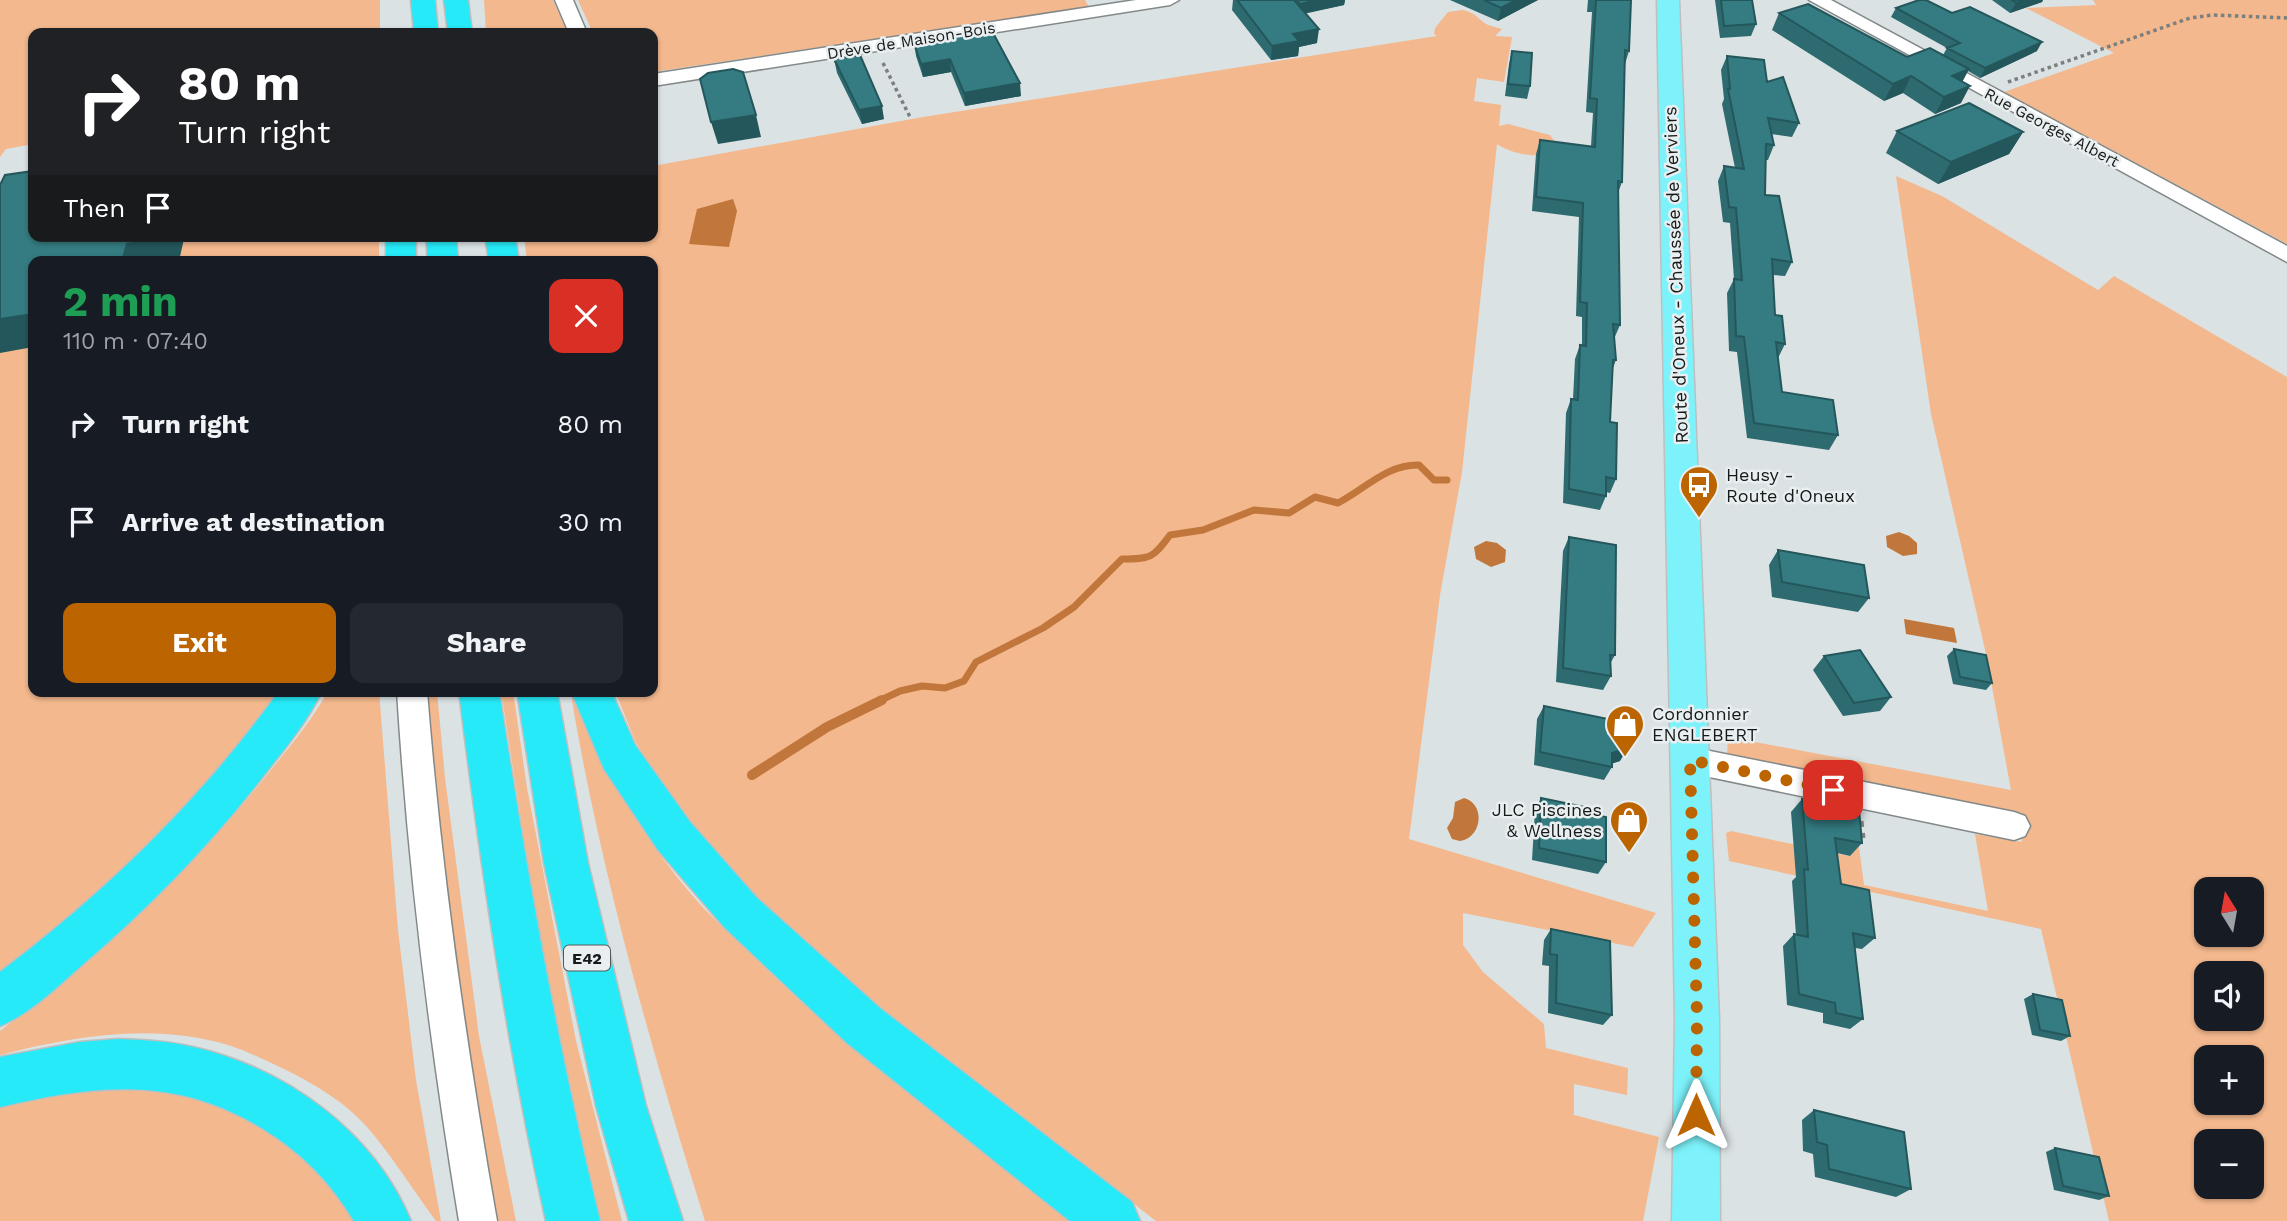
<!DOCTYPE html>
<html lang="en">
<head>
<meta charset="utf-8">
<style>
  :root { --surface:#171b24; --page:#242831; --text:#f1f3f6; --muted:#9ea1a6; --accent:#bc6400 }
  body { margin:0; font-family:"Work Sans",sans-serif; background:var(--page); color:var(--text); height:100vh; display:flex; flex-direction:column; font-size:26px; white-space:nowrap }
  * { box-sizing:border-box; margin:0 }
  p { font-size:23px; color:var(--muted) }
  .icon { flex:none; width:38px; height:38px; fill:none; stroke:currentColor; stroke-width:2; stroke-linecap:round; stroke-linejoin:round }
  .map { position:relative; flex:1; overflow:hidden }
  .details { position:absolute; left:28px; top:256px; width:630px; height:441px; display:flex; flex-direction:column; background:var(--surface); border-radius:14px; box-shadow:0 2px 5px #0004 }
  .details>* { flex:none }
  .hud { position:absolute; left:28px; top:28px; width:630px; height:214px; border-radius:14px; box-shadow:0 2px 5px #0004; background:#202124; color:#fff; overflow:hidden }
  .needle { width:46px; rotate:349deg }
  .fabs { position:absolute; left:2194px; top:877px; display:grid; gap:14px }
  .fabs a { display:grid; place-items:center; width:70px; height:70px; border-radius:14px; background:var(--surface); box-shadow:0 2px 5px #0004; font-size:35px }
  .pin { position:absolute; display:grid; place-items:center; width:60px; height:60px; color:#fff; margin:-30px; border-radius:14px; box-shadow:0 4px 10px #0006 }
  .me { position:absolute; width:77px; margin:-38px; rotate:0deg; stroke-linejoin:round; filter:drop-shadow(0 0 5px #0008) }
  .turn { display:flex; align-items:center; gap:24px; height:147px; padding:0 35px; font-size:32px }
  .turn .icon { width:91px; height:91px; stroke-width:2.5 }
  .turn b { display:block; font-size:49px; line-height:60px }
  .then { display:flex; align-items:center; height:66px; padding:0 35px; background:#0003; gap:14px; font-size:26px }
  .round { display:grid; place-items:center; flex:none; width:74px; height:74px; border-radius:14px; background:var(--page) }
  .head { display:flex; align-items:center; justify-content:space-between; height:119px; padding:0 35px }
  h1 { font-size:42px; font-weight:700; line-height:52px; color:#1e9e55 }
  .button { display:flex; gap:14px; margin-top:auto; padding:14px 35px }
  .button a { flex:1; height:80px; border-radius:14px; background:var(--accent); color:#fff; font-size:28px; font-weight:700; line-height:80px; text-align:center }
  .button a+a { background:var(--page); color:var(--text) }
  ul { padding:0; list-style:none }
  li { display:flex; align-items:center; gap:21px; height:98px; padding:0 35px }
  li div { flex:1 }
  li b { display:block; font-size:26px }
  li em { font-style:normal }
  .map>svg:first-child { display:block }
  .green { fill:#f3b88d; fill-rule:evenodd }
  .water { fill:#c1773b }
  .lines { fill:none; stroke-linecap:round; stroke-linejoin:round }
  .stream-far1 { stroke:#c1773b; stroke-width:7 }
  .stream { stroke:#c1773b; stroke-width:10 }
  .minor-casing { stroke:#838989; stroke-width:3 }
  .major-casing { stroke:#bebfbf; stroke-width:3 }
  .highway-casing { stroke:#bebfbf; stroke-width:3 }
  .path-far1 { stroke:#7a7f7f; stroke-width:3.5; stroke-dasharray:3.5 3.5; stroke-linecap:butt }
  .path { stroke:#7a7f7f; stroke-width:5; stroke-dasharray:6 6; stroke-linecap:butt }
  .minor { fill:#fff; fill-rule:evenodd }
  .major { fill:#7df2fa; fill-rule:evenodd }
  .highway { fill:#26eaf7; fill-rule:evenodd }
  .wall { fill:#2d6b70 }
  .shaded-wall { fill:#24575b }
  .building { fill:#347c82; stroke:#24575b; stroke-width:2 }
  .route { stroke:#bc6400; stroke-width:12; stroke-dasharray:0 21.6 }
  .labels { text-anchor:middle; stroke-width:5; stroke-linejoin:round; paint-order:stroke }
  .far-street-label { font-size:16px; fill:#161919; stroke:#e9eff0 }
  .shield { fill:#e9eff0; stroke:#55595a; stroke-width:2 }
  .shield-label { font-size:16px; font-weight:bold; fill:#161919 }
  .street-label { font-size:18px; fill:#161919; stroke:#e9eff0 }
  .poi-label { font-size:18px; fill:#161919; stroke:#e9eff0; text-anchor:start }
</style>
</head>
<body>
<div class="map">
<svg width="2287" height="1221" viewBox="0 0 2287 1221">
  <rect width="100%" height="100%" fill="#dbe2e3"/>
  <path class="green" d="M0,0H380V33H331V30L330,33H33V144L6,149L0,157Z
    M484,0H553L568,33H486Z
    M578,0H1085L1089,7L653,72V33H593Z
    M2093,0H2287V244L2004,92L2114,53L2026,8L2096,5Z
    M1462,10C1473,12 1476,16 1483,22C1488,26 1496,27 1502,29L1495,36L1512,37L1504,82L1477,78L1474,101L1501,105L1499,126L1508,124L1550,135L1560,149C1541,160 1514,155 1497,144L1462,472L1440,595L1409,839L1656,913L1633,947L1463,913V945L1483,972L1544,1024L1546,1048L1628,1068L1627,1095L1574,1084V1115L1659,1137L1643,1221H1156L847,982L752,896L666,793L635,741L615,691H653V261H527L524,236H653V166L923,117L1437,36L1434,34L1435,28L1448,12Z
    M1896,176L1942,196L2098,290L2114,276L2287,377V1221H2109L2041,929L1729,861L1726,833L1731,831L1849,856L1856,825L1864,885L1988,911L1975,834L2022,842L2019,826L1727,757L1728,737L2011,790L1986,654L1931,414ZM2207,889H2252V934H2207ZM2207,973H2252V1018H2207ZM2207,1057H2252V1102H2207ZM2207,1141H2252V1186H2207Z
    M0,192L33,236H379V261H33V691H289L213,790L0,988Z
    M328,691H379L398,930L416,1080L441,1221H436C413,1190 392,1156 367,1127C345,1102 313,1083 284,1069C267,1061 249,1052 231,1046C155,1022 74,1036 0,1055V1031C95,956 185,875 262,781C285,752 310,724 328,691Z
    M424,691H437L445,778L479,1036L516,1221H496L454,976Z
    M501,691H513L527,788L576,1041L622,1221H600L599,1218L541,950Z
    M571,695C603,766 640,835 692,895C709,915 729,933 748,951C848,1051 960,1134 1070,1221H705C651,1048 601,874 571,695Z
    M183,1086L294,1142L359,1221H0V1095L24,1088Z"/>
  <path class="water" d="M733,199L737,211L729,247L689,244L697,209Z
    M1899,532L1909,536L1917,543V554L1903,556L1887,547L1886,536Z
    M1486,541L1497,543L1506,550L1505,562L1491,567L1476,559L1474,547Z
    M1904,619L1954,628L1957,643L1906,634Z
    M1464,798C1486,804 1482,838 1460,841L1452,839L1447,828L1453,818L1455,802Z"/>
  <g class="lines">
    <path class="stream-far1" d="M879,701L900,691L922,686L945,688L964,681L976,662L1043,628L1074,607L1122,559C1151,559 1153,558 1170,535L1203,530L1254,510L1289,513L1315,497L1338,503C1365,489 1387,464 1419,465L1434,480H1447"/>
    <path class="stream" d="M752,775L827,727L882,700"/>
    <defs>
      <path id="minor" d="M555,0H573L587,33H569Z
        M1136,0H1179L1170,5L653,86V74Z
        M1809,0H1831L2287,246V262Z
        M397,691H427C441,869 466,1045 497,1221H459C430,1045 408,869 397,691Z
        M1690,747L2014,812L2025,816L2030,826L2025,836L2014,840L1690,773L1679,769L1675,760L1679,751Z"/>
      <path id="major" d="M1657,0H1679L1719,1018L1720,1221H1672L1675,1018Z"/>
      <path id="highway" d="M411,0H435L438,33H414Z
        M444,0H468L472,33H448Z
        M386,236H416V261H386Z
        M426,236H456L458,261H428Z
        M485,236H515L519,261H489Z
        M279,691H322C308,720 288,745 268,770C213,842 150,907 81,966C56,988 31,1013 0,1026V972C106,892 201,800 279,691Z
        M459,691H499C526,869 557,1046 600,1221H546C507,1046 481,869 459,691Z
        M517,691H557L588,863L646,1106L683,1221H629L596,1106L544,863Z
        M571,691H611L635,745L690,822L757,898L881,1009L1132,1202L1140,1221H1070L847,1043L725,928L658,850L604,769Z
        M118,1039C144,1040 168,1041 193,1047C286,1068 374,1132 411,1221H354C333,1186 308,1159 274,1136C184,1075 101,1083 0,1107V1057L80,1042Z"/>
    </defs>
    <use href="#minor" class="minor-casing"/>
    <use href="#major" class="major-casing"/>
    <use href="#highway" class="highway-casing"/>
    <path class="path-far1" d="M883,63L911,119
      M2008,82L2190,18L2213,15L2287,18"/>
    <path class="path" d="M1861,821L1863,838"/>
    <use href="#minor" class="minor"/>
    <use href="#major" class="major"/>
    <use href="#highway" class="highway"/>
  </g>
  <path class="wall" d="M1233,0H1345L1344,5L1305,13L1317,43L1299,47L1298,56L1271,60L1232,10Z
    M1450,0H1538L1498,21Z
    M1588,0H1631L1629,51L1625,64L1622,182L1618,193L1620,325L1614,339L1616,360L1613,368L1610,422L1616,479L1610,493L1606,492V496L1600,510L1563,503L1566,413L1571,399H1573L1575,359L1580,345H1582V317L1576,316L1579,217L1532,211L1536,154L1540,140L1591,146L1593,113L1586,112L1592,12H1587Z
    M1715,0H1752L1756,24L1751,36L1720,38Z
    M1992,0H2043L2042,2L2010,13Z
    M1896,8L1952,13L2037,51L1980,78L1968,71L1962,82L1961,103L1935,114L1903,93L1884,101L1772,30L1779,13L1907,57L1943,55L1947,48L1891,17Z
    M992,31L1021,96L965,106L951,72L923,77L916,56L914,43Z
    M1512,51L1530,86L1527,99L1505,96L1509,64Z
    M1727,56L1767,82L1799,123L1792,137L1771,134L1774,145L1768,160H1766L1765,195L1792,262L1785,276L1773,275L1775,315L1785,344L1778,358L1782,392L1838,435L1829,450L1747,438L1737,352L1729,351L1727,293L1734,279L1730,223L1723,222L1718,181L1724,166L1735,168L1722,104L1724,99L1721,70Z
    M834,59L884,119L862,124L837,73Z
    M1897,131L2023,132L2009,154L1938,184L1886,153Z
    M1569,537L1615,655L1610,664L1611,676L1603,690L1556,682L1563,551Z
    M1778,550L1869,598L1858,612L1772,597L1769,565Z
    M1954,649L1992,683L1986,690L1953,684L1947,656Z
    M1824,656L1891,697L1880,711L1843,716L1813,670Z
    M1544,706L1613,733L1620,761L1612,763V767L1604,780L1534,765L1537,719Z
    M1817,787L1851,809L1862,843L1850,856L1837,853L1841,884L1875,938L1862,949L1855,948L1863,1019L1850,1029L1823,1023V1013L1787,1005L1783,946L1794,934L1796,935L1792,881L1796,877L1791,812L1802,799L1806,800Z
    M1541,798L1606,862L1598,874L1532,860L1535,810Z
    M1551,929L1612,1015L1603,1025L1548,1013L1549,966L1542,965L1544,940Z
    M2033,994L2070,1036L2061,1041L2032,1035L2024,999Z
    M1814,1110L1911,1189L1896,1197L1815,1177L1813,1154L1803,1151L1802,1120Z
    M2055,1148L2109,1196L2099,1200L2054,1190L2046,1152Z"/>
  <path class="shaded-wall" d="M1318,0H1345L1344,5L1299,15L1300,4Z
    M1516,0H1538L1498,21L1501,8Z
    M2025,0H2043L2042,2L2010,13L2016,3Z
    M1319,29L1317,43L1299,47L1298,56L1271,60L1272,46L1293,34Z
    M2042,42L2037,51L1980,78L1985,68Z
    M950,59L951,72L923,77L921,64Z
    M1969,69L1960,86L1952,76Z
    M1911,76L1903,93L1884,101L1893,84Z
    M1020,83L1021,96L965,106L964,93Z
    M1970,86L1961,103L1935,114L1944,97Z
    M882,106L884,119L862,124L859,110Z
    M756,115L761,137L718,144L711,122Z
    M2023,132L2009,154L1938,184L1951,162Z
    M156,236H203L184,239L179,261H122L127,244Z
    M33,314V347L0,353V319Z
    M1628,748L1620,761L1605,766L1612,753Z"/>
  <path class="building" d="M1237,0H1294L1319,29L1293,34L1299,41L1272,46Z
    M1297,0H1318L1300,4Z
    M1484,0H1516L1501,8Z
    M1596,0H1631L1629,51L1625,50L1622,182L1618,181L1620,325L1613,324L1616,360H1613L1610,422L1617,423L1616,479L1606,477V496L1569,489L1571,399L1578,400L1580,345L1586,346L1587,303L1580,302L1583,203L1536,197L1540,140L1595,147L1597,99L1590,98Z
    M1721,0H1752L1756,24L1724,26Z
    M1919,0H1926L1952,13L1970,7L2042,42L1985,68L1947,48L1960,43L1896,8Z
    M2012,0H2025L2016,3Z
    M1808,4L1907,57L1930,48L1969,69L1952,76L1970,86L1944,97L1911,76L1893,84L1779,13Z
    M992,31L1020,83L964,93L950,59L921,64L914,43Z
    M1512,51L1532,53L1530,86L1508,84Z
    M860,55L882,106L859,110L834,59Z
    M1727,56L1764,60L1767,82L1783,77L1799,123L1768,118L1774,145L1766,144L1765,195L1779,196L1792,262L1772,259L1775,315L1782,316L1785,344L1776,342L1782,392L1833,400L1838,435L1754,423L1744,337L1736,336L1734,279L1742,280L1736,208L1729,207L1724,166L1744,169L1728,89H1730Z
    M733,69L743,72L756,115L711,122L700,79L708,73Z
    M1969,103L2023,132L1951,162L1897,131Z
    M33,171V236H156V239L127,244L122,261H33V314L0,319V185L5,175Z
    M1569,537L1616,545L1615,655H1610L1611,676L1563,668Z
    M1778,550L1864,565L1869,598L1782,582Z
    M1954,649L1986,655L1992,683L1960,677Z
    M1860,650L1891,697L1854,703L1824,656Z
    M1544,706L1613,720V733L1628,748L1612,753V767L1540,752Z
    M1817,787L1849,793L1851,809L1859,810L1862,843L1835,838L1841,884L1869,890L1875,938L1853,933L1863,1019L1836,1013L1835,1003L1799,994L1794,934L1808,937L1804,869L1808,870L1802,799L1819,802Z
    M1541,798L1585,807V813L1606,817V862L1539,848Z
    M1551,929L1610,941L1612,1015L1556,1003L1557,955L1550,954Z
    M2033,994L2062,1000L2070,1036L2040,1030Z
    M1814,1110L1904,1132L1911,1189L1829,1169L1827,1145L1817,1142Z
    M2055,1148L2099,1157L2109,1196L2063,1186Z"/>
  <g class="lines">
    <path class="route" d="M1696,1115L1697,1018L1690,760L1833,790"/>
  </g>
  <defs>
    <symbol id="bus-pin" viewBox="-11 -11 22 30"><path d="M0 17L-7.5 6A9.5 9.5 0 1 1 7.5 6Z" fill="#bc6400" stroke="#e9eff0"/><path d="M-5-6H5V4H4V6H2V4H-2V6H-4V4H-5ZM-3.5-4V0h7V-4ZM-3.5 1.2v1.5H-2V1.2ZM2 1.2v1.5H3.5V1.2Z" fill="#fff"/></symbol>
    <symbol id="shop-pin" viewBox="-11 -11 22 30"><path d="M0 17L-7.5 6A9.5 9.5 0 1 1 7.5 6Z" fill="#bc6400" stroke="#e9eff0"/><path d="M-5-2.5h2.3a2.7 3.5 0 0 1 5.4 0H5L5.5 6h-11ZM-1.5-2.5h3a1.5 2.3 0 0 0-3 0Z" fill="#fff"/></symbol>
  </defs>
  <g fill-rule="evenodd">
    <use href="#bus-pin" x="1677" y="463" width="44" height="60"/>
    <use href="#shop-pin" x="1603" y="702" width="44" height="60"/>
    <use href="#shop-pin" x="1607" y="798" width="44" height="60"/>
  </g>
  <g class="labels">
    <g class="far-street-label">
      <text transform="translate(911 40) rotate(-9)" y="6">Drève de Maison-Bois</text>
      <text transform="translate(2052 127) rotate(28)" y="6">Rue Georges Albert</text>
    </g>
    <rect class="shield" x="564" y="945.5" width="46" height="25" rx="5"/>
    <g class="shield-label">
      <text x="587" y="964">E42</text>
    </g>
    <g class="street-label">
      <text transform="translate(1676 275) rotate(-92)" y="6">Route d'Oneux - Chaussée de Verviers</text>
    </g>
    <g class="poi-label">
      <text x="1726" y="481">Heusy -<tspan x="1726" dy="21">Route d'Oneux</tspan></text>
      <text x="1652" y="720">Cordonnier<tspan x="1652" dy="21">ENGLEBERT</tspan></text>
      <text x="1602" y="816" text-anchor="end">JLC Piscines<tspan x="1602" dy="21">&amp; Wellness</tspan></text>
    </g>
  </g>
</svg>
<div class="fabs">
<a><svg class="needle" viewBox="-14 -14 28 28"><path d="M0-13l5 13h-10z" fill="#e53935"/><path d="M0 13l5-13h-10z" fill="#9ea1a6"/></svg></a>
<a><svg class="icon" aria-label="sound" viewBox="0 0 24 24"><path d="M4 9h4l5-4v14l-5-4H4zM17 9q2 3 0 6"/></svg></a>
<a>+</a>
<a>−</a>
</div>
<div class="pin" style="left:1833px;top:790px;background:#d93025"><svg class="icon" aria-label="arrive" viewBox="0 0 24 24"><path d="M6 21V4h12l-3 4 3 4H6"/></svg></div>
<svg class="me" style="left:1696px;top:1115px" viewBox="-20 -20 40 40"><path d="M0-17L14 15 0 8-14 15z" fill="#bc6400" stroke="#fff" stroke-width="4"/></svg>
<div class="hud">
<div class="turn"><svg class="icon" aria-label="right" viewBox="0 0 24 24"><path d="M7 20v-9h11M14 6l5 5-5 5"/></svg><div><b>80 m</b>Turn right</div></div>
<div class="then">Then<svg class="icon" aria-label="arrive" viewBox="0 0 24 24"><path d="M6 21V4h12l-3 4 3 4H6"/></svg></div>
</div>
<section class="details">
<div class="head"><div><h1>2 min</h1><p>110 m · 07:40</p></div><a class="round" style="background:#d93025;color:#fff"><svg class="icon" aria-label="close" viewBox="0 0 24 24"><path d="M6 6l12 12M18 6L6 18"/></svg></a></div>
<ul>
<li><svg class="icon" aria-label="right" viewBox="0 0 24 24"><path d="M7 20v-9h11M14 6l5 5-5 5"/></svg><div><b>Turn right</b></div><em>80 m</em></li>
<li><svg class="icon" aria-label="arrive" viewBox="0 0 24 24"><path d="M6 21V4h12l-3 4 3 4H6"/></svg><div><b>Arrive at destination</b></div><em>30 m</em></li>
</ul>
<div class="button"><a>Exit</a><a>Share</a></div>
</section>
</div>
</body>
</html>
